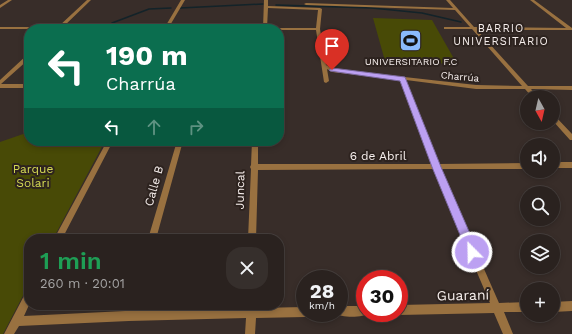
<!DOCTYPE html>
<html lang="es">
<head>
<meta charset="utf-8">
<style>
  :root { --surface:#2a221f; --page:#362f2c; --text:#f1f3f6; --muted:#a5a4a4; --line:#463f3d }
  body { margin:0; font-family:"Work Sans",sans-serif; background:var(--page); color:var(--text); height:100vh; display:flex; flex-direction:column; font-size:15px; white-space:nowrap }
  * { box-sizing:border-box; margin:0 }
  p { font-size:13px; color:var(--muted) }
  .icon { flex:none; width:22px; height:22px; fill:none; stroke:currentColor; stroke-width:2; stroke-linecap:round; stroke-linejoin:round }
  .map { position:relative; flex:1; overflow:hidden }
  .details { position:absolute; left:24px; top:234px; width:260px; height:76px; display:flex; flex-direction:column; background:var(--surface); border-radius:16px; box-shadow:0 2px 6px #0003,0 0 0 1px var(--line) }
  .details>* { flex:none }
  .top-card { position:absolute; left:24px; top:24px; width:260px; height:122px; border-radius:16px; box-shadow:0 2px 6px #0003,0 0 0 1px var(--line); background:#0b6e4f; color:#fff; overflow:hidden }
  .needle { width:26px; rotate:172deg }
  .tools { position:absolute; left:520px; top:90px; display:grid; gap:8px }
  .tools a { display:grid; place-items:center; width:40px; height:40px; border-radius:50%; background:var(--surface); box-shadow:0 2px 6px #0003,0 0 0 1px var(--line); font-size:20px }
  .speed { position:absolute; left:296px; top:270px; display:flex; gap:8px; font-size:20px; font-weight:700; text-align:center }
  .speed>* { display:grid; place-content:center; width:52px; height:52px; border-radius:50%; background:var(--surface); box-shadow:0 2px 6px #0003,0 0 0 1px var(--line); line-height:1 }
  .speed small { font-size:10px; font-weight:400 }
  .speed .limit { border:6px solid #d22; background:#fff; color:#111 }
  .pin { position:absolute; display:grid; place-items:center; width:34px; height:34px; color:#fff; margin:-41px -17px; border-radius:50% 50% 50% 0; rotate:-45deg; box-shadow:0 0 4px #0007 }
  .pin .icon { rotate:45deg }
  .me { position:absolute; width:44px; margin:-22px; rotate:337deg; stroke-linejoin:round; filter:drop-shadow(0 0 3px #0008) }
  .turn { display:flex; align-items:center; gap:14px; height:84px; padding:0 16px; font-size:18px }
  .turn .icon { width:52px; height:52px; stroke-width:2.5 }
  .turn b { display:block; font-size:28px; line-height:34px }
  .lanes { display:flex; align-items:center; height:38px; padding:0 16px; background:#0003; justify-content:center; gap:20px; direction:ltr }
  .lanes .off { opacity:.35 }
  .round { display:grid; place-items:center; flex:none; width:42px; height:42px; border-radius:16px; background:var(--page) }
  .overview { display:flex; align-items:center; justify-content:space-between; height:68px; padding:0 16px }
  h1 { font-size:24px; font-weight:600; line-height:30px; color:#1e9e55 }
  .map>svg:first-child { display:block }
  .green { fill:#484a06 }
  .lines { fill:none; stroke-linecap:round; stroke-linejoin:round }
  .stream { stroke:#132329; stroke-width:1.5 }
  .street { fill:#997140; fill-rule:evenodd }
  .route { fill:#bca0f2; stroke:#7a689d }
  .labels { text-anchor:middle; stroke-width:4; stroke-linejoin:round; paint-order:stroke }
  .far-poi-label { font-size:10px; fill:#f7efed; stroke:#2d231f }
  .far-street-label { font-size:10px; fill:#f7efed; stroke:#2d231f }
  .far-neighbourhood-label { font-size:11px; letter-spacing:1px; fill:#f7efed; stroke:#2d231f }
  .street-label { font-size:12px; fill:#f7efed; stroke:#2d231f }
  .park-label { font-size:12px; fill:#d5da54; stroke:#2d231f }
  .near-street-label { font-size:14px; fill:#f7efed; stroke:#2d231f }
</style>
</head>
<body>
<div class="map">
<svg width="572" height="334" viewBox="0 0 572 334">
  <rect width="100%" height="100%" fill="#382d29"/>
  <path class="green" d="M373,18L432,20L457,64L385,61Z
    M29,132V141H105L53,239H29V284L3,334H0V142Z"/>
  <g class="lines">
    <path class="stream" d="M276,5L372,8L422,13L461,22
      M180,8L263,4
      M112,23L149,9L171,8"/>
    <path class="street" d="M8,0H12L0,8V5Z
      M87,0H91L63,27H165L181,0H185L169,27L263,28L264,0H268V6L320,8L322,9L320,29L326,65L333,69L476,85L522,86L472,29H444V27H470L455,10L306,5L304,4L306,3L453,8L446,0H450L474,27L566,28L530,0H534L572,28V30H477L528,86H572V90L531,89L538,97H532L525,89H476L406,80L438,164L527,163V169H440L499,303L527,302V312H504L513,334H503L494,313L399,315L396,313H399V305L490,303L433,169L258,170L256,239H248L251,169L250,167L251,165L252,141H258V164H431L401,80L332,72L327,69L329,81L326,83L324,82L316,30H279V29H0V27H58ZM268,8L318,10L316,28H267Z
      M27,55H29V59L1,84H29V88H0V80Z
      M553,115L555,116L572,134V140H570L553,121Z
      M107,141H113L62,239H54Z
      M177,141H183L156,239H148Z
      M553,162H572V168H553Z
      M29,290V305L24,316L125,311L127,305H137L135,311L246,308V305H256V308L305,307V313H310L309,316L305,317L256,318L255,334H245L246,318L129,321L19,326L14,334H4L26,292Z
      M572,301V311L553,312V302Z
      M339,306H365V313H369C364,318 340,318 335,313H339Z"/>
  </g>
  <path class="route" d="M332,68L405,77L441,167L478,252L476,255L472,257L468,255L467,252L432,167L400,81L330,71L329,70Z"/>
  <defs>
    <symbol id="stadium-square" viewBox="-11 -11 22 22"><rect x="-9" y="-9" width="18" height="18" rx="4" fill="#8abafc" stroke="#2d231f"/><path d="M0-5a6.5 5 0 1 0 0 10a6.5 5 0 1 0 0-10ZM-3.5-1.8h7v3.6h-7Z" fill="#111"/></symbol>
  </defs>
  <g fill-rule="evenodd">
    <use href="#stadium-square" x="398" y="28" width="25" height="25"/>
  </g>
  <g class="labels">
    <g class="far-poi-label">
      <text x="411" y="65">UNIVERSITARIO F.C</text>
    </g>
    <g class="far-street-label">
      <text transform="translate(460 76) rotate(5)" y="4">Charrúa</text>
    </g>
    <g class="far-neighbourhood-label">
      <text x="501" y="32">BARRIO<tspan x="501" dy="13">UNIVERSITARIO</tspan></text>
    </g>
    <g class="street-label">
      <text x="378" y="160">6 de Abril</text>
      <text transform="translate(154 186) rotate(-74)" y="4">Calle B</text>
      <text transform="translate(240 190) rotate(-89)" y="4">Juncal</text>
    </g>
    <g class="park-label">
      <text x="33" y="173">Parque<tspan x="33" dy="14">Solari</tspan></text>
    </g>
    <g class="near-street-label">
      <text transform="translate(463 295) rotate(-1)" y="5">Guaraní</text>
    </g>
  </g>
</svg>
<div class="tools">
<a><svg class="needle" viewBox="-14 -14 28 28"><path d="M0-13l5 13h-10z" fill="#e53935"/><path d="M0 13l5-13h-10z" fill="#a5a4a4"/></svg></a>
<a><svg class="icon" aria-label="sound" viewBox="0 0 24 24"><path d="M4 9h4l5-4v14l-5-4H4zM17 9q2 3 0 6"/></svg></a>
<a><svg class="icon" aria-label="search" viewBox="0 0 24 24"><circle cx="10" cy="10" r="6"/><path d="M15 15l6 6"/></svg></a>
<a><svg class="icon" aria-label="layers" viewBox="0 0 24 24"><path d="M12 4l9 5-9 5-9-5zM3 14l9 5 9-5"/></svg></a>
<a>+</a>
</div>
<div class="speed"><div>28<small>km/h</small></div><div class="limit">30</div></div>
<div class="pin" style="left:332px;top:70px;background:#d93025"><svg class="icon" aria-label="arrive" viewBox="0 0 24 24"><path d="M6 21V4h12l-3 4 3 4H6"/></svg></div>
<svg class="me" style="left:472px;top:252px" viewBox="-20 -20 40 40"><circle r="17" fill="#bca0f2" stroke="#fff" stroke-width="3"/><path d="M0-11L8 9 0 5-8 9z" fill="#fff"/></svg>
<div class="top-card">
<div class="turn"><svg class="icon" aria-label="left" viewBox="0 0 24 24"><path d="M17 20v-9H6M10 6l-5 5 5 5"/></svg><div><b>190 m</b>Charrúa</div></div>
<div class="lanes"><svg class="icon" aria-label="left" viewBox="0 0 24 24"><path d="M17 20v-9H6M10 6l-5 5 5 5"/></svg><svg class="icon off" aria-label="ahead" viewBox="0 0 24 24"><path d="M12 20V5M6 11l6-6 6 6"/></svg><svg class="icon off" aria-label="right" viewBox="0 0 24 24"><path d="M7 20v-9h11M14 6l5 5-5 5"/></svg></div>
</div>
<section class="details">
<div class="overview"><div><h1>1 min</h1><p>260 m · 20:01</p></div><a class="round"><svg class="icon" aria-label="close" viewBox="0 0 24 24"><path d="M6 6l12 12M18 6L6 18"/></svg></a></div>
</section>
</div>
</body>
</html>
